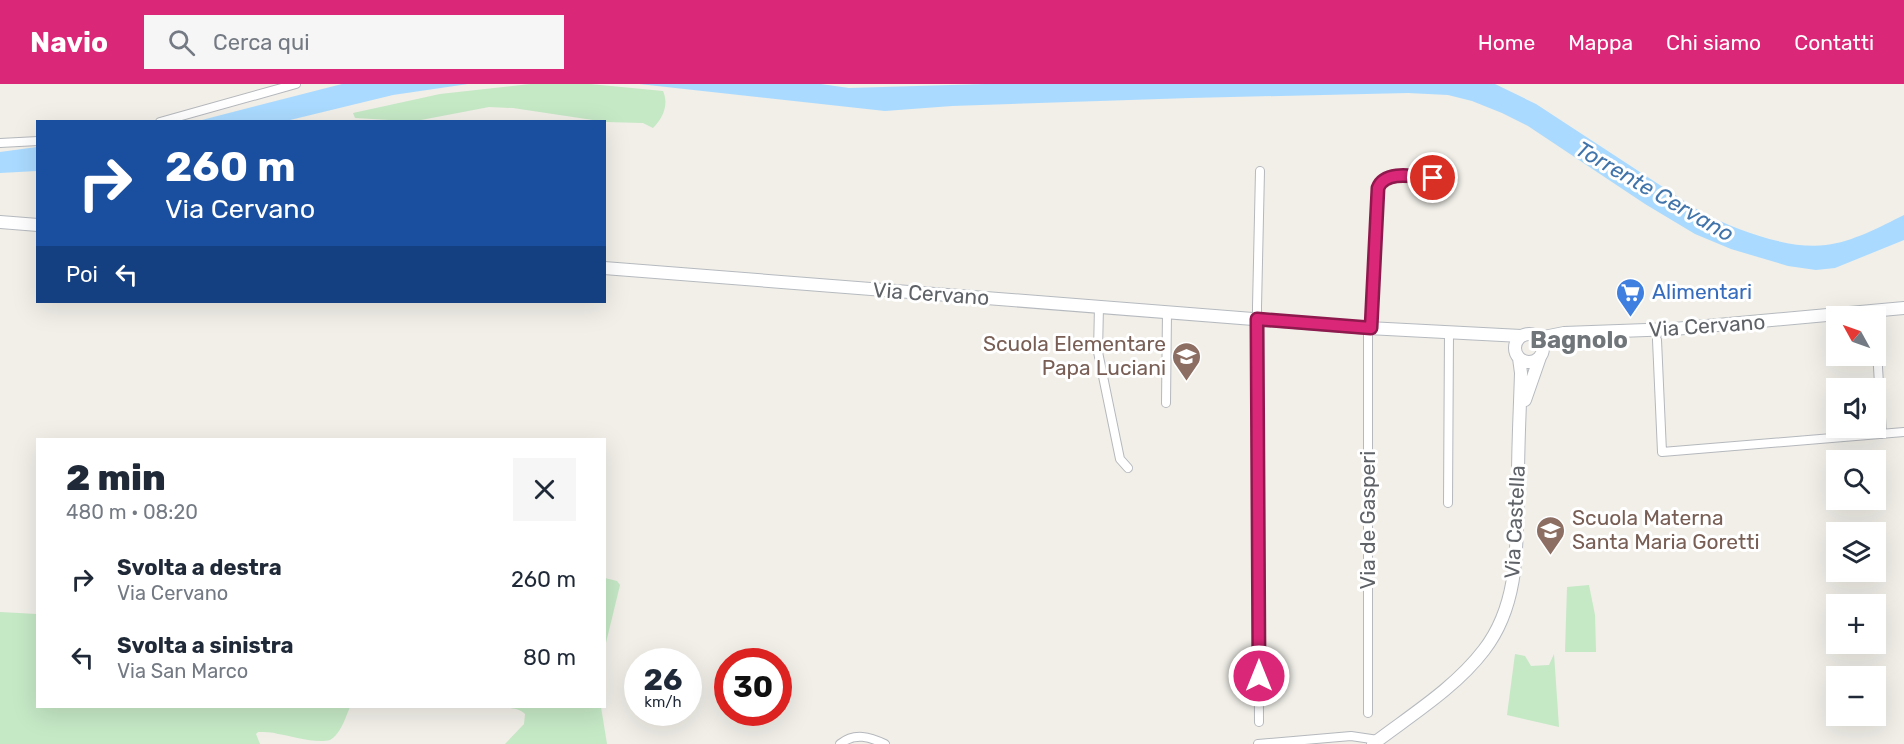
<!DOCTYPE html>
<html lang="it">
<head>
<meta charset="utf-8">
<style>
  :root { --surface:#fff; --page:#f6f6f7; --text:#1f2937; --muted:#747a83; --accent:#db2777 }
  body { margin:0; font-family:Rubik,sans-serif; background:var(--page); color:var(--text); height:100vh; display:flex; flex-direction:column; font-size:22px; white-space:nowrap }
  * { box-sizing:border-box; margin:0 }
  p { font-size:20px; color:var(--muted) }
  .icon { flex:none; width:33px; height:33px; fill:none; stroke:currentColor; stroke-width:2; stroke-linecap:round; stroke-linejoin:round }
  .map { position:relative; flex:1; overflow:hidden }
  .sheet { position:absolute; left:36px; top:354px; width:570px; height:270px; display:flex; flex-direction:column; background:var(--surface); border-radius:0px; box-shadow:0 6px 24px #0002 }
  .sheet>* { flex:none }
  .guide { position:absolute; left:36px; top:36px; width:570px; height:183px; border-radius:0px; box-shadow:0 6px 24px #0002; background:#1a4fa0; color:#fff; overflow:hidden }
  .needle { width:39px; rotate:310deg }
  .fabs { position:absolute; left:1826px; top:222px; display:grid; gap:12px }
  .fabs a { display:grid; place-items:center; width:60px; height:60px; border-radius:0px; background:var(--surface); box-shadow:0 6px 24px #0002; font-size:30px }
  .speed { position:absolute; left:624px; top:564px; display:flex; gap:12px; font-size:30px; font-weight:700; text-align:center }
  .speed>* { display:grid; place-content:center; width:78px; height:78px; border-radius:50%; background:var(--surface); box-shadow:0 6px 24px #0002; line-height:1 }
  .speed small { font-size:15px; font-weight:400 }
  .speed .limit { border:9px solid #d22; background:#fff; color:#111 }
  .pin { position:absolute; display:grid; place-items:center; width:51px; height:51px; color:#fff; margin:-26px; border:3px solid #fff; border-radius:50%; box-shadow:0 2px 6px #0007 }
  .me { position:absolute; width:66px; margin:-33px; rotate:0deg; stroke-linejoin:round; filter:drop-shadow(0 0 4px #0008) }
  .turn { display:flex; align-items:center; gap:21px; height:126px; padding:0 30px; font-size:27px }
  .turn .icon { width:78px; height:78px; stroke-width:2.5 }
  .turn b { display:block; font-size:42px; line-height:51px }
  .then { display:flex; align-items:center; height:57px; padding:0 30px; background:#0003; gap:12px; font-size:22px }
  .round { display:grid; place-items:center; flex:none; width:63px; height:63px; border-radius:0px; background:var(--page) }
  .summary { display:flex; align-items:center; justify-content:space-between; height:102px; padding:0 30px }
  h1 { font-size:36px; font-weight:800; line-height:45px }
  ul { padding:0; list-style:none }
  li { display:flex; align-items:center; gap:18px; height:78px; padding:0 30px }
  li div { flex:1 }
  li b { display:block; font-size:22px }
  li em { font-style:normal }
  header { display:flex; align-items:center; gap:36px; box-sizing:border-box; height:84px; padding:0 30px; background:var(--accent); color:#fff }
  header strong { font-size:28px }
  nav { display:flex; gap:33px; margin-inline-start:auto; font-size:21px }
  .search { width:420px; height:54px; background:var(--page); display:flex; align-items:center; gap:15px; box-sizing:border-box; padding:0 21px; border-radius:0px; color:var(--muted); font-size:22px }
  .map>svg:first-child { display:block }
  .green { fill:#c5e8c5 }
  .water { fill:#aadaff }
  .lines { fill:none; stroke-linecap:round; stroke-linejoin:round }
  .street-casing { stroke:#b5b8bc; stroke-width:10 }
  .secondary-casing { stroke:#b6babf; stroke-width:14 }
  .street { stroke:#fff; stroke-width:8 }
  .secondary { stroke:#fff; stroke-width:12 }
  .route-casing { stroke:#8e194d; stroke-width:15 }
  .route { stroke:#db2777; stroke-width:10 }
  .labels { text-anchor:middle; stroke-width:6; stroke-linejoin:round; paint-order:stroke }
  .shop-label { font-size:21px; fill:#366cbe; stroke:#fff; text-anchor:start }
  .street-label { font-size:21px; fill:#5f6368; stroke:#fff }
  .education-label { font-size:21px; fill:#785e54; stroke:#fff; text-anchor:end }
  .water-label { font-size:22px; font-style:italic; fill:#4174aa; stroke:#fff }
  .quarter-label { font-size:24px; font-weight:bold; fill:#70757a; stroke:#fff }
</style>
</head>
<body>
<header>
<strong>Navio</strong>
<div class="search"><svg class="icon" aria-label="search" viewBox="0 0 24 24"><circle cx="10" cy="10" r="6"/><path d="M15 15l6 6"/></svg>Cerca qui</div>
<nav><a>Home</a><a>Mappa</a><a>Chi siamo</a><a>Contatti</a></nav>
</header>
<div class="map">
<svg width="1904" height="660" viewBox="0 0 1904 660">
  <rect width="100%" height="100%" fill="#f1efe8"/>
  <path class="green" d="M530,0H590L663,7C669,21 663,34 653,44L643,39L606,38L513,24L489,23L421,36H389L355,34L353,29L440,10Z
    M605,494L617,497L620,501L605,563Z
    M1589,501L1595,531L1596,568H1565L1567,503Z
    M0,528L37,530L38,622L350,623C346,632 341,650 330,656C315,660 293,652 278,650C272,648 265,648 258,648L256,650L260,660H0Z
    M1515,570L1525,572L1531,582L1549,581L1554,570L1559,643L1507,631Z
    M490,623H601L607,660H505L524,640L525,630C517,622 501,624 490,623Z"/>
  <path class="water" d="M342,0H468L393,11L286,37H198Z
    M639,0H821L849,4L984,0H1495L1536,20L1701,128C1734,145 1788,166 1826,161C1852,158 1880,143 1904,131V156L1835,184L1816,186L1788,182L1731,165L1695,150L1645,120L1528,42L1502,29L1472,17L1448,11L1408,9L1190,14L952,22L885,27Z
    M37,63V87L0,89V68Z"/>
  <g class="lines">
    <defs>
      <path id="street" d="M160,38L296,0
        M0,59L38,57
        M1099,222L1098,268L1120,375L1128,384
        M1875,233L1882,350
        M1368,244V629
        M1371,244L1379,103C1381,96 1386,93 1394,92L1453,95
        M1657,256L1662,368L1904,348
        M1166,319L1167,228
        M1448,419L1449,249
        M1259,638L1257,223L1260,87
        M840,660C855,648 870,653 885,660
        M1258,660L1351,652L1378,656"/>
      <path id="secondary" d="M0,138L38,141
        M604,184L1368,244L1521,252
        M1515 264a14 14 0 1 1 28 0a14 14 0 1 1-28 0Z
        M1539,254L1564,249L1674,245L1904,224
        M1525,316L1540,273
        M1373,660C1411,631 1455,604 1484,566C1522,517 1516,453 1518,394C1518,359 1520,324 1521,289L1519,274"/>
    </defs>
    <use href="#street" class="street-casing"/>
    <use href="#secondary" class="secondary-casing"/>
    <use href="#street" class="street"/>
    <use href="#secondary" class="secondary"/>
  </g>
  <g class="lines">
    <defs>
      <path id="route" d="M1259,592L1257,235L1371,244L1378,104C1385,85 1417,93 1433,94"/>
    </defs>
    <use href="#route" class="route-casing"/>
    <use href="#route" class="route"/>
  </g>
  <defs>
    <symbol id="supermarket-pin" viewBox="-11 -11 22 30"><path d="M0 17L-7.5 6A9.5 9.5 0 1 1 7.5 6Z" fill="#3f7fe0" stroke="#fff"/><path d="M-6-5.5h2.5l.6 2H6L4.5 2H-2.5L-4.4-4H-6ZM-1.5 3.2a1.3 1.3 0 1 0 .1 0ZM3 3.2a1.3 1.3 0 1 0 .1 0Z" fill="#fff"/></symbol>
    <symbol id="school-pin" viewBox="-11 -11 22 30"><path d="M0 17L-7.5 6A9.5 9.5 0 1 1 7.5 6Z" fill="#8d6e63" stroke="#fff"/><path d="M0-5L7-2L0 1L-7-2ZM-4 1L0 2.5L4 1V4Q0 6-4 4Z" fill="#fff"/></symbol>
  </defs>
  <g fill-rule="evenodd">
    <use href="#supermarket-pin" x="1614" y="192" width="33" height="45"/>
    <use href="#school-pin" x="1170" y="256" width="33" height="45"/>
    <use href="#school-pin" x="1534" y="430" width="33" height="45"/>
  </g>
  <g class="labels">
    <g class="shop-label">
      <text x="1652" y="215">Alimentari</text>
    </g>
    <g class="street-label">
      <text transform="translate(931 210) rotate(4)" y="7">Via Cervano</text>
      <text transform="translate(1707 242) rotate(-4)" y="7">Via Cervano</text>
      <text transform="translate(1368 436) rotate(-90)" y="7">Via de Gasperi</text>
      <text transform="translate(1515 438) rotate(-87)" y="7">Via Castella</text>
    </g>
    <g class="education-label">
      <text x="1166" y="267">Scuola Elementare<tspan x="1166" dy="24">Papa Luciani</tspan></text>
      <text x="1572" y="441" text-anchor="start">Scuola Materna<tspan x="1572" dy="24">Santa Maria Goretti</tspan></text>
    </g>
    <g class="water-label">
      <text transform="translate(1655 107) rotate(30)" y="8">Torrente Cervano</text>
    </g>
    <g class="quarter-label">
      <text x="1579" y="264">Bagnolo</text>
    </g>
  </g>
</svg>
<div class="fabs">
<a><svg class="needle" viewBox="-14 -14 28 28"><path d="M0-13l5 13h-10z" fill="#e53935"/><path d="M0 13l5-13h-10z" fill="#747a83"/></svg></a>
<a><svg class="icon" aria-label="sound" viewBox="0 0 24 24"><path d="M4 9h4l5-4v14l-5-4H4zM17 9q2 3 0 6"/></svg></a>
<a><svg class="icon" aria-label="search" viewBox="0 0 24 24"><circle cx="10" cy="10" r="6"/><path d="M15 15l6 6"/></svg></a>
<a><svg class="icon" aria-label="layers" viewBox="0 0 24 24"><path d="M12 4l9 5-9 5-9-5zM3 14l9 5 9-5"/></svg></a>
<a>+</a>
<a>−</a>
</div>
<div class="speed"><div>26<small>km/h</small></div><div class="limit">30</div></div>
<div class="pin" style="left:1433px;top:94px;background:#d93025"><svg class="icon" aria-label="arrive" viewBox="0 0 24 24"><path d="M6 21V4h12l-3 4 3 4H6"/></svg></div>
<svg class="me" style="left:1259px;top:592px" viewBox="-20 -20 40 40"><circle r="17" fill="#db2777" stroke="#fff" stroke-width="3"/><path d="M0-11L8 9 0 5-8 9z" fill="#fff"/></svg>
<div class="guide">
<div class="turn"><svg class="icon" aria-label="right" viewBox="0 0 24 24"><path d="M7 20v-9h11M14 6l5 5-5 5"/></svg><div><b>260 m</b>Via Cervano</div></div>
<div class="then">Poi<svg class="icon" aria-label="left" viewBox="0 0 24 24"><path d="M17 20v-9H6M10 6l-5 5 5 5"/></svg></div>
</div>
<section class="sheet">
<div class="summary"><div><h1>2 min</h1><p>480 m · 08:20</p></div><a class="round"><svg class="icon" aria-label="close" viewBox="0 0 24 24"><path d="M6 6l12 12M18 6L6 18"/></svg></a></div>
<ul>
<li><svg class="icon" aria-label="right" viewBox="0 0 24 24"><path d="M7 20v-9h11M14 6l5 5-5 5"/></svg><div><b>Svolta a destra</b><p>Via Cervano</p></div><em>260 m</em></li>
<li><svg class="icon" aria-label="left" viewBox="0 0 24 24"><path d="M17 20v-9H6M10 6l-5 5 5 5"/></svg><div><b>Svolta a sinistra</b><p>Via San Marco</p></div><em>80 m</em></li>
</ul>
</section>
</div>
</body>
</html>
